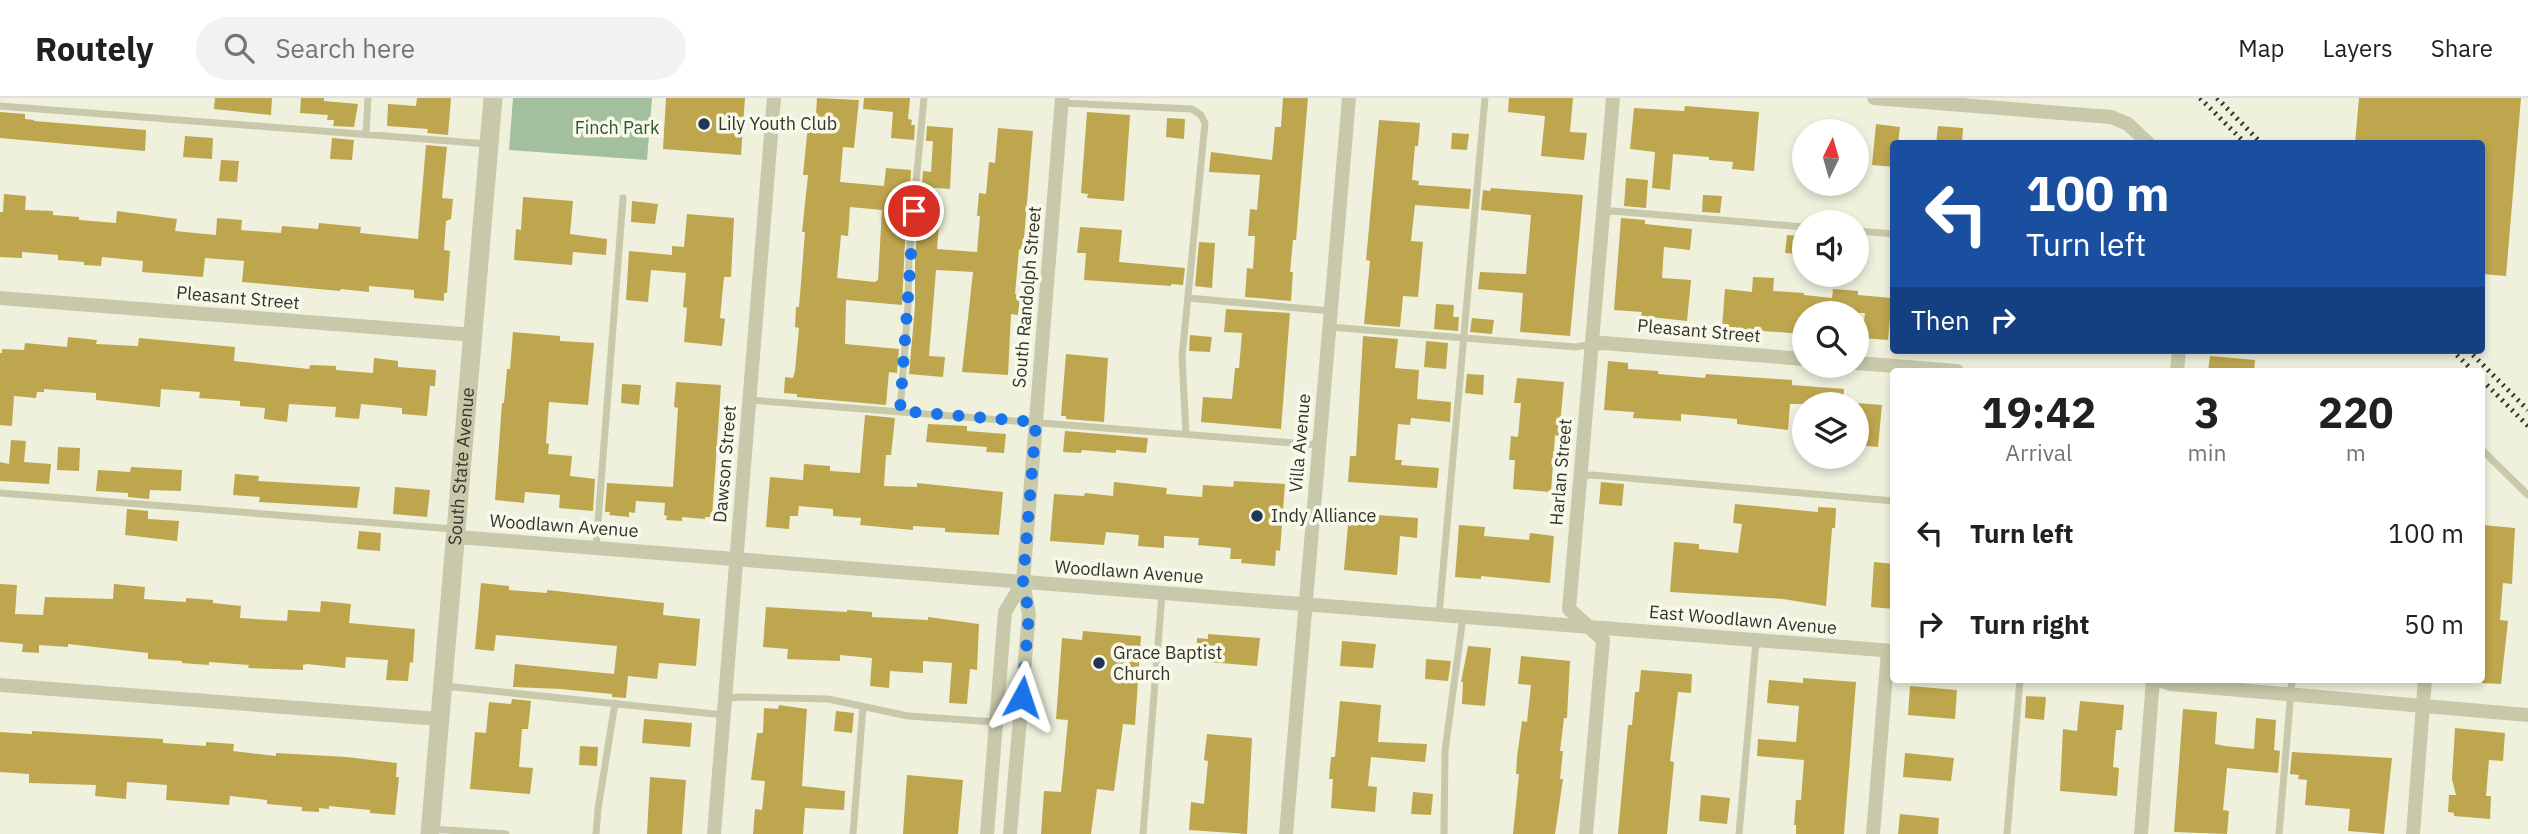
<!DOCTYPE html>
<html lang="en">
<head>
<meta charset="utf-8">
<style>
  :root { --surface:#fff; --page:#f2f2f2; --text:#202124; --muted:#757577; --line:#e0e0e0 }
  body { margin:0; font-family:"IBM Plex Sans",sans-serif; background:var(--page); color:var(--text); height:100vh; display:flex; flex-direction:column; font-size:26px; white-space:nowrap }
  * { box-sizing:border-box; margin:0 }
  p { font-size:23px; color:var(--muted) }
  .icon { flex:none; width:38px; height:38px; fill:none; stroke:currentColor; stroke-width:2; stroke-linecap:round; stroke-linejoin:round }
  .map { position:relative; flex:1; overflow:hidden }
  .panel { position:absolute; left:1890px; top:270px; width:595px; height:315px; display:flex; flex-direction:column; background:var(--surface); border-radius:7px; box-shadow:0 4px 10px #0003 }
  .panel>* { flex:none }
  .hud { position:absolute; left:1890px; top:42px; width:595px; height:214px; border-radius:7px; box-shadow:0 4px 10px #0003; background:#1a4fa0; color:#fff; overflow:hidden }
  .needle { width:46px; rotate:5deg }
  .fabs { position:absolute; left:1792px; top:21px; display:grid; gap:14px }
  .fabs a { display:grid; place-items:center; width:77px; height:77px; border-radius:50%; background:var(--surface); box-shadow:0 4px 10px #0003; font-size:35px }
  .pin { position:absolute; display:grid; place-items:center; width:60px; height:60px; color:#fff; margin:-30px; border:4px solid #fff; border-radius:50%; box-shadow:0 2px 7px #0007 }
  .me { position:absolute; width:77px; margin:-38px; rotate:5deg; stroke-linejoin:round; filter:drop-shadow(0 0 5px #0008) }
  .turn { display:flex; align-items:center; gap:24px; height:147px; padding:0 21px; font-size:32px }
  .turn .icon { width:91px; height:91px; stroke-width:2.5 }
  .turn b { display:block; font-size:49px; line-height:60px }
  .then { display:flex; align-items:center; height:66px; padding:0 21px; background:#0003; gap:14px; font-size:26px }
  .eta { display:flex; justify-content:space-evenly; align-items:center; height:119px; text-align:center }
  .eta b { font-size:42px; font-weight:800; line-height:49px }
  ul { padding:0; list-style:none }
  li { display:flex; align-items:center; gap:21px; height:91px; padding:0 21px }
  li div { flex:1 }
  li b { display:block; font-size:26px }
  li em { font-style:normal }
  header { display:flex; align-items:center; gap:42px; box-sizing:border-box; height:98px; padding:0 35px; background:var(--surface); border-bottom:2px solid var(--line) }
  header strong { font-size:33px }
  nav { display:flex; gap:38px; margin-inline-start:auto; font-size:24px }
  .search { width:490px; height:63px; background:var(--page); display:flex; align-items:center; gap:18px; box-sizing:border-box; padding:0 24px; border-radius:38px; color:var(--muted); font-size:26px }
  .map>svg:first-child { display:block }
  .green { fill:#a2bf9e }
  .building { fill:#bea64e; fill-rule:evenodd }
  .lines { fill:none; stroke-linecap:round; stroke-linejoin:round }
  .service { stroke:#c8c8aa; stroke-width:7 }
  .minor { stroke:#c8c8aa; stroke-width:14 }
  .tertiary { stroke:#c8c8aa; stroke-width:19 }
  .rail { stroke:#363429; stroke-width:5; stroke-dasharray:2 5; stroke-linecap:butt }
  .route { stroke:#1a73e8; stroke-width:12; stroke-dasharray:0 21.6 }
  .poi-dot { fill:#213555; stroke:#f7f9ea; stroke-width:2.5 }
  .labels { text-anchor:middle; stroke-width:7; stroke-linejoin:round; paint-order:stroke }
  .poi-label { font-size:18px; fill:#363429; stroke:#f7f9ea; text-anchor:start }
  .park-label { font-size:18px; fill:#32532f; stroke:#f7f9ea }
  .street-label { font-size:18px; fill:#363429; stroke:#f7f9ea }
</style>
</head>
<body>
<header>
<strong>Routely</strong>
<div class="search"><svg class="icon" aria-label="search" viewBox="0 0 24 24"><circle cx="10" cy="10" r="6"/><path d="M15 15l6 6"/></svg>Search here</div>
<nav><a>Map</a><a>Layers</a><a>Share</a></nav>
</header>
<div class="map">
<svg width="2528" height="736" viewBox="0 0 2528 736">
  <rect width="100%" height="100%" fill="#eff1dd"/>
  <path class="green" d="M513,0H652L647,62L509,52Z"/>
  <path class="building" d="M215,0H272L271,17L214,11Z
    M301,0H324V3L358,6L354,29L333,28L334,22H327L328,17L300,15Z
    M417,0H451L448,37L427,35L428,31L387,28L388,6L416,8Z
    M666,0H745L741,57L663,51Z
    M817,0L859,2L854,50L843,49L840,84L884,88L886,70L911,72L910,88L903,87L899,125H906L902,207L846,202L845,246L899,251L897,275L889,274L886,307L797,299V296L784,295L785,279L793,280L795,273L799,230L795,229L796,209H799L805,134H802L808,77H803L809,17H816ZM850,109L882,112L878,182L875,184L837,180L841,137L848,138Z
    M864,0H910L908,21L912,22L911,27H915L914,42L891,40L893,14L863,11Z
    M1283,0H1308L1296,142H1293L1290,174H1293L1291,203L1245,199L1247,170L1253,171L1255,138H1248L1250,111L1257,112L1260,77L1209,74L1211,54L1272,62L1275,29H1281Z
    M1509,0H1573L1570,34L1587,35L1584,62L1541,58L1545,18L1508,14Z
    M2359,0H2521L2506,178L2482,176V46H2355Z
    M1685,8L1759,14L1754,73L1732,71L1733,64L1709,62V59L1673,56L1670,92L1652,90L1655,54L1630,51L1634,10L1684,13Z
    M0,14L25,16V21L34,22V23L146,32L145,53L0,40Z
    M1087,14L1130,17L1124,103L1087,100L1088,96L1081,95Z
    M1167,20L1185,21L1184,41L1166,39Z
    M1379,22L1420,25L1418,48H1415L1412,82L1419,83L1418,87L1471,91L1469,111L1415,107L1411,143L1423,144L1418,199L1403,198L1400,229L1364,226L1370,163L1366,162Z
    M1876,26L1900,29L1898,46H1894V69L1872,67Z
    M927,28L953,30L950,91L922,89L923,73L931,74L933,43H926Z
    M1938,28L1963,30L1962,46H1936Z
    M998,30L1033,33L1023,152L1019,151L1015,196H1020L1018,217L1011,216L1008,277L962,274L973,174L936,172L929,258L945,259L943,279L909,276L915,208V158L918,126L939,127L937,151L977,154L980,118H977L979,95L986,96L989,64L995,65Z
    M1452,35L1469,36L1467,52L1451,51Z
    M185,38L213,40L212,61L183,59Z
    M332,40L354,42L352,62L330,61Z
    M426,47L447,49L442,100L453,101L451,121L446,123L444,152L450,153L447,195H444V203L414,200V192L369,188V194L341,191L340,193L242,184L244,163L205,160L203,179L142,174L143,163L102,159L101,168L84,167V164L58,162V157L22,154V160L0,159V114H3L4,96L26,98L25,112L53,113V117L79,119V122L116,125L117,113L177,121L175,133L216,137L217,120L242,122L241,132L281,135L282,128L318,131L319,125L361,129L360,135L418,141Z
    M221,62L239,63L237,84L219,83Z
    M1626,80L1648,82L1646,110L1624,108Z
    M1491,90L1583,97L1570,238L1520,234L1523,195L1478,191L1480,174L1526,176L1531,117L1481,112L1483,92L1490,93Z
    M1703,97L1722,98L1720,115L1702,114Z
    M523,99L573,103L570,136L607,141L606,157L573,154L572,167L514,162L516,131L521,132Z
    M632,103L658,106L655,126L631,124Z
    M687,116L734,120L731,179H724L720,220L725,221L722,248L684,244L687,210L683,209L686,175L651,172L648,204L626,202L629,153L672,157V148L684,149Z
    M1621,120L1645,122V126L1692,131L1690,152L1664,149L1662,180L1691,182L1687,223L1641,218L1642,214L1614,212Z
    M1080,129L1122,132L1119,164L1185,170L1183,187L1171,186V188L1084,182L1086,155H1077Z
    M1787,137L1801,138L1799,156L1785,155Z
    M1199,144L1215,145L1212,190L1195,188Z
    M1753,179L1774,180L1773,193L1804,195V197L1832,200L1833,191L1858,193V197L1892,200L1888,242L1862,240L1865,215H1804V236L1722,230L1725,191L1752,194Z
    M1436,206L1454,207L1453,219H1459L1458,233L1434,231Z
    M1226,211L1290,215L1281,331L1201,324L1203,299L1232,301L1235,270H1239L1242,235L1224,234Z
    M1472,220L1494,222L1492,236L1470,234Z
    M513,234L560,238V243L594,245L588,307L549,304L546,345L549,346L548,356L572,358L570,378L595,381L593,413L559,410L560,397L525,394L524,405L495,402L502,305H504L507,271H510Z
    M1190,237L1212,239L1210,254L1189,253Z
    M1363,238L1398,241L1395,270L1419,272L1417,301L1451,304L1450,324L1411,320L1410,327L1398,326L1395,362H1402L1401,367L1439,370L1437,390L1348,384L1350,358H1356Z
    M68,239L97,242L96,246L138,248L139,240L235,249L234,263L309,271L310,267L336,268V272L373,275L374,260L398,263V269L436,272L435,288H430L427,318L402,316V310L361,306L359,321L335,319L336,309L289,306L287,324L264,321L265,310L240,308V303L199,300L200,294L161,291L160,309L96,302V295L44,291V294H37L36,300L14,298L12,328L0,327V255H2V251L24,252L25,245L67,249Z
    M1426,243L1448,245L1446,271L1424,269Z
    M1066,256L1108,260L1104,324L1066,321V318H1061Z
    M2210,258L2255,262L2254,273H2208Z
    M1608,263L1628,265V271L1658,273V276L1705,280L1706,276L1792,282V287L1844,291L1843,306H1790L1788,332L1737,326V321L1681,316V323L1633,320L1634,314L1604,312Z
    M1467,276L1484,277L1483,297L1465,295Z
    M1517,280L1564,284L1559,338L1555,337L1551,394L1513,391L1515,362H1509L1511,338L1518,339L1521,305H1514Z
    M676,284L721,287L712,419H705V421L682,419V423L666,422L667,418L664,417L665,405L636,403L635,415L629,414V419L609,417L610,414H605L607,385L673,389L678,310L674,309Z
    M622,286L641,287L639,307L621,305Z
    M1857,305L1882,307L1878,349L1857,347Z
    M865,317L895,320L891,357H886L884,388L917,389V385L1003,394L999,437L945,434V430L913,428V432L860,427L861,420L833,418V411L799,408L798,418H790L789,431L766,429L770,379L803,382L804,366L830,368V373L860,375Z
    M928,326L967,328V333L1006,336L1004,355L986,354L987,349L926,344Z
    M1065,333L1148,340L1146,355L1116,352V355L1082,352L1081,355L1063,354Z
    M11,342L26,343L24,364L51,366L49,386L0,383V364L9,366Z
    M58,349L80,350L79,373L57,372Z
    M131,369L182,372L181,393L150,392L149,401L128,399V395L96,393L98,372L130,374Z
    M235,376L259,378L258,383L360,389L357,410L259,404L260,399L233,397Z
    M1234,383L1285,386L1280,453L1276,452L1275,468L1241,465L1242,461H1230L1231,450L1198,447L1199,440L1164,438V450L1138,448L1139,437L1106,434L1104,447L1050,443L1054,396L1084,398L1085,395L1113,398L1114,384L1167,390L1166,396L1202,399L1203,387L1233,389Z
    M1601,384L1624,386L1622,408L1599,406Z
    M395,389L430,392L427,419L393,416Z
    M1735,406L1818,414V409L1836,410L1835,430H1832L1826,508L1783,501L1670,494L1674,444L1699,446V451L1738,455L1742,426L1733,425Z
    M127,411L148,413V421L179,423L177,443L125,437Z
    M1349,415L1418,420L1417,440L1400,438L1397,477L1344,472Z
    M1459,427L1485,429L1484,438L1529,442L1530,435L1554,438L1550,485L1481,478V481L1455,479Z
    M2482,427L2515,430L2512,486L2503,485L2500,522L2508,523L2501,586L2482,585Z
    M359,433L381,435L380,453L357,451Z
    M1874,464L1894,466V511L1871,509Z
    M481,485L509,488V492L547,495V492L664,505L663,517L700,521L696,568L659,565L657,581L628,578L626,600L612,599V596L561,591L513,589L515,566L614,576L617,548L496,537L494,553L475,551Z
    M0,486L17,487L15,516L43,517L45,499L113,501L114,486L145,489L144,501L186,504V500L213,502V505L241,508L240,520L287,523L288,512L320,514L321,503L351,506L349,525L415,531L413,565L410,564L408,583L386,582L388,562L346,559L345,570L307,566L303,567V572L248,570L249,567L209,564V567L182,565V563L148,561V555L68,546V549L39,547V555L22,554L23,546L0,544Z
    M766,509L847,514V512L872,514V519L928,522V519L979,526L977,572L970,571L967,606L949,605L952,565L923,563V575L890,573L889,590L870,588L872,560L840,557V563L787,561L788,551L763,549Z
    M1083,533L1141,538L1135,627L1123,626L1114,693L1097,691L1091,736H1041L1044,693L1061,694L1064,665L1068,622L1056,621L1062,540L1082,542Z
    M1208,536L1260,540L1257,568L1196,563L1197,540L1208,541Z
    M1342,543L1376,546L1373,570L1340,568Z
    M1468,548L1491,550L1485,608L1462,606L1463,584H1461Z
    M1521,558L1570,563L1567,620H1564L1560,653H1563L1560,681H1563L1555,736H1513L1519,676H1516L1517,659L1522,623L1527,624L1531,587L1518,586Z
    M1426,561L1451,563L1448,583L1425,581Z
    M1641,572L1692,576L1691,595L1678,594L1670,663L1674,664L1667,736H1618L1628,627H1632L1635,594H1639Z
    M1803,580L1856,584L1844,736H1796V727H1794L1796,702H1801L1804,662L1757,658L1758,641L1796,644L1799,608L1767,605L1769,582L1803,585Z
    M1910,588L1957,592L1955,621L1908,617Z
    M2026,598L2046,599L2044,622L2025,620Z
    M512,601L531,603L528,631H522L519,669L533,670L530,696L470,691L475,634L486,635L489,604L511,606Z
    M1340,603L1381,607L1378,644L1427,646L1425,664L1371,659L1368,688L1377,689L1375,714L1331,710L1333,681H1329L1331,659H1335Z
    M2080,603L2124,607L2122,632H2116L2113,669L2119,670L2117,698L2060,693L2063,631L2077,633Z
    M779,607L807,611L802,688L845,693L844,712L805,710L803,736H753L755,711L762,712L765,683L751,682L757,635H763L764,610L778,611Z
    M2183,611L2217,614L2215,646L2225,648L2254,651L2256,620L2276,622L2274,652L2280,653L2278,675L2227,670L2223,712L2229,713L2227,736L2174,734Z
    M836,613L854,615L852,635L834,633Z
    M644,621L692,625L690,649L642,645Z
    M2455,630L2505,635L2503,663L2489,662L2486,698H2491L2490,721L2454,718V715L2448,714L2449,697H2456L2452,681Z
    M32,633L163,641V645L206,648V644L234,646L233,653L276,658V655L346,659L397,665L396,679H399L395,717L370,715V712L329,708V711L319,710V714L302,713V709L267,706V702L230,698L229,707L166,702L167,687L127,684L126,701L95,698L96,687L29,685V676L0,674V634L32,636Z
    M1207,636L1252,640L1247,736L1189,732L1191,704L1204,706L1208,663L1204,662Z
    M580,648L598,649L597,668L579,667Z
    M2292,654L2392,660L2384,736L2348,733L2350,711L2305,707L2307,682L2298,681L2299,677L2290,676Z
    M1905,655L1954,660L1951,683L1903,679Z
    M907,677L963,682L958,736H903Z
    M650,679L686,682L682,736H647Z
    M1413,694L1433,696L1431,717L1411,716Z
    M1701,697L1730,700L1727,726L1699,723Z
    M1900,716L1939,720L1938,736H1898Z"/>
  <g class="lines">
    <path class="service" d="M1062,5L1192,11L1201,17L1205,25L1182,259L1186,336
      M0,8L488,46
      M366,35L368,0
      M1604,115L1613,113L1804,129
      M1857,133L1894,136
      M1188,200L1331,213
      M1330,229L1576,249L1592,246
      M750,302L1319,347
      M900,313L908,209L909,158L924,0
      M2482,352L2528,397
      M1581,378L1592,377L1894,403
      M0,395L453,431
      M596,450L623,100
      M1439,517L1485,0
      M444,588L724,617
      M726,601L737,599L828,601L908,618L996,624
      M432,731L506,736
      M596,736L598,711L615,605
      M853,736L863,609
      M1143,736L1162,496
      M1444,736L1445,653L1463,519
      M1739,736L1756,543
      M2007,736L2020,581
      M2279,736L2292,581"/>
    <path class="minor" d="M1874,0L2111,19L2128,26L2149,46
      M0,200L474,237
      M1592,246L1603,245L1804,261
      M1857,265L1957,273
      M2177,273L2179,252
      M457,439L1894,553
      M2156,581L2170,586L2528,617
      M0,587L440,621
      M714,736L774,0
      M987,736L1005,514L1023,484
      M1010,736L1029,516L1023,484L1062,0
      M1286,736L1349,0
      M1586,736L1603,542L1569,511L1613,0
      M1873,736L1888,553
      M2141,736L2153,581
      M2413,736L2425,581"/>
    <path class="tertiary" id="s1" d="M430,736L493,0"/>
    <path class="rail" d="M2200,0L2246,46
      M2217,0L2262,46
      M2452,252L2473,273
      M2468,252L2528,312
      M2482,282L2528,328"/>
  </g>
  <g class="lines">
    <path class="route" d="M914,113L900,313L1036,324L1023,484L1029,516L1022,599"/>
  </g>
  <g class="poi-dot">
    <circle cx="704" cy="26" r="7"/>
    <circle cx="1257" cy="418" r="7"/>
    <circle cx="1099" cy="565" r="7"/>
  </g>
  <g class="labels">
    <g class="poi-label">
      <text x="718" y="32">Lily Youth Club</text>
      <text x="1271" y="424">Indy Alliance</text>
      <text x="1113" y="561">Grace Baptist<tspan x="1113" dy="21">Church</tspan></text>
    </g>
    <g class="park-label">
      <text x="617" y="36">Finch Park</text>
    </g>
    <g class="street-label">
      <text transform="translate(1027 199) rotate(-85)" y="6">South Randolph Street</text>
      <text transform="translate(238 200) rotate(5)" y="6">Pleasant Street</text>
      <text transform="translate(1699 233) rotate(5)" y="6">Pleasant Street</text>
      <text transform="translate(1300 345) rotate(-85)" y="6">Villa Avenue</text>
      <text transform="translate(725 366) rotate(-85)" y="6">Dawson Street</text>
      <text dy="6" stroke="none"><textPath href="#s1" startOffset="369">South State Avenue</textPath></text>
      <text transform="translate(1561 374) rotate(-85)" y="6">Harlan Street</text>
      <text transform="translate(564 428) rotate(4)" y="6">Woodlawn Avenue</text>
      <text transform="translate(1129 474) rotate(4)" y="6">Woodlawn Avenue</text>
      <text transform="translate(1743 522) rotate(5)" y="6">East Woodlawn Avenue</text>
    </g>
  </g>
</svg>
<div class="fabs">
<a><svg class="needle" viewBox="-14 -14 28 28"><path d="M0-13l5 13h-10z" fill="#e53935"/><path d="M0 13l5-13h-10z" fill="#757577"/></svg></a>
<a><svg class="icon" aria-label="sound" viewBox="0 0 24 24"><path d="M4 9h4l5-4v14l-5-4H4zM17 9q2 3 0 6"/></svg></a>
<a><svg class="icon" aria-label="search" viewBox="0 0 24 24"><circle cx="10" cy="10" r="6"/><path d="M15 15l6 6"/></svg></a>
<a><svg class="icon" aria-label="layers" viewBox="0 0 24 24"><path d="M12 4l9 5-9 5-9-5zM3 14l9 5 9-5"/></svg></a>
</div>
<div class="pin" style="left:914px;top:113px;background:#d93025"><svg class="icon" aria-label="arrive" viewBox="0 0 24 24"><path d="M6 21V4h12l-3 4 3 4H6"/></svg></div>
<svg class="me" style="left:1022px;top:599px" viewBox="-20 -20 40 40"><path d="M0-17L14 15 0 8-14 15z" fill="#1a73e8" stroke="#fff" stroke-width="4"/></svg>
<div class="hud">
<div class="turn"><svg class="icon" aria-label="left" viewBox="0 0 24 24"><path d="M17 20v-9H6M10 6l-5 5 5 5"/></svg><div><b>100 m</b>Turn left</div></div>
<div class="then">Then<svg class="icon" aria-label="right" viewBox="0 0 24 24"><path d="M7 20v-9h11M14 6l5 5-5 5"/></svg></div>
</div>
<section class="panel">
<div class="eta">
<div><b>19:42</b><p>Arrival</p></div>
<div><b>3</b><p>min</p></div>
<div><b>220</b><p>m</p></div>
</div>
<ul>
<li><svg class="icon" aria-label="left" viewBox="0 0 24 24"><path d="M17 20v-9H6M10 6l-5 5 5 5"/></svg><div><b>Turn left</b></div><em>100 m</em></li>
<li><svg class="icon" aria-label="right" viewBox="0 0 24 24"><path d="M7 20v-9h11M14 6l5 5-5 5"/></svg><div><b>Turn right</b></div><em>50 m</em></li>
</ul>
</section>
</div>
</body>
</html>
